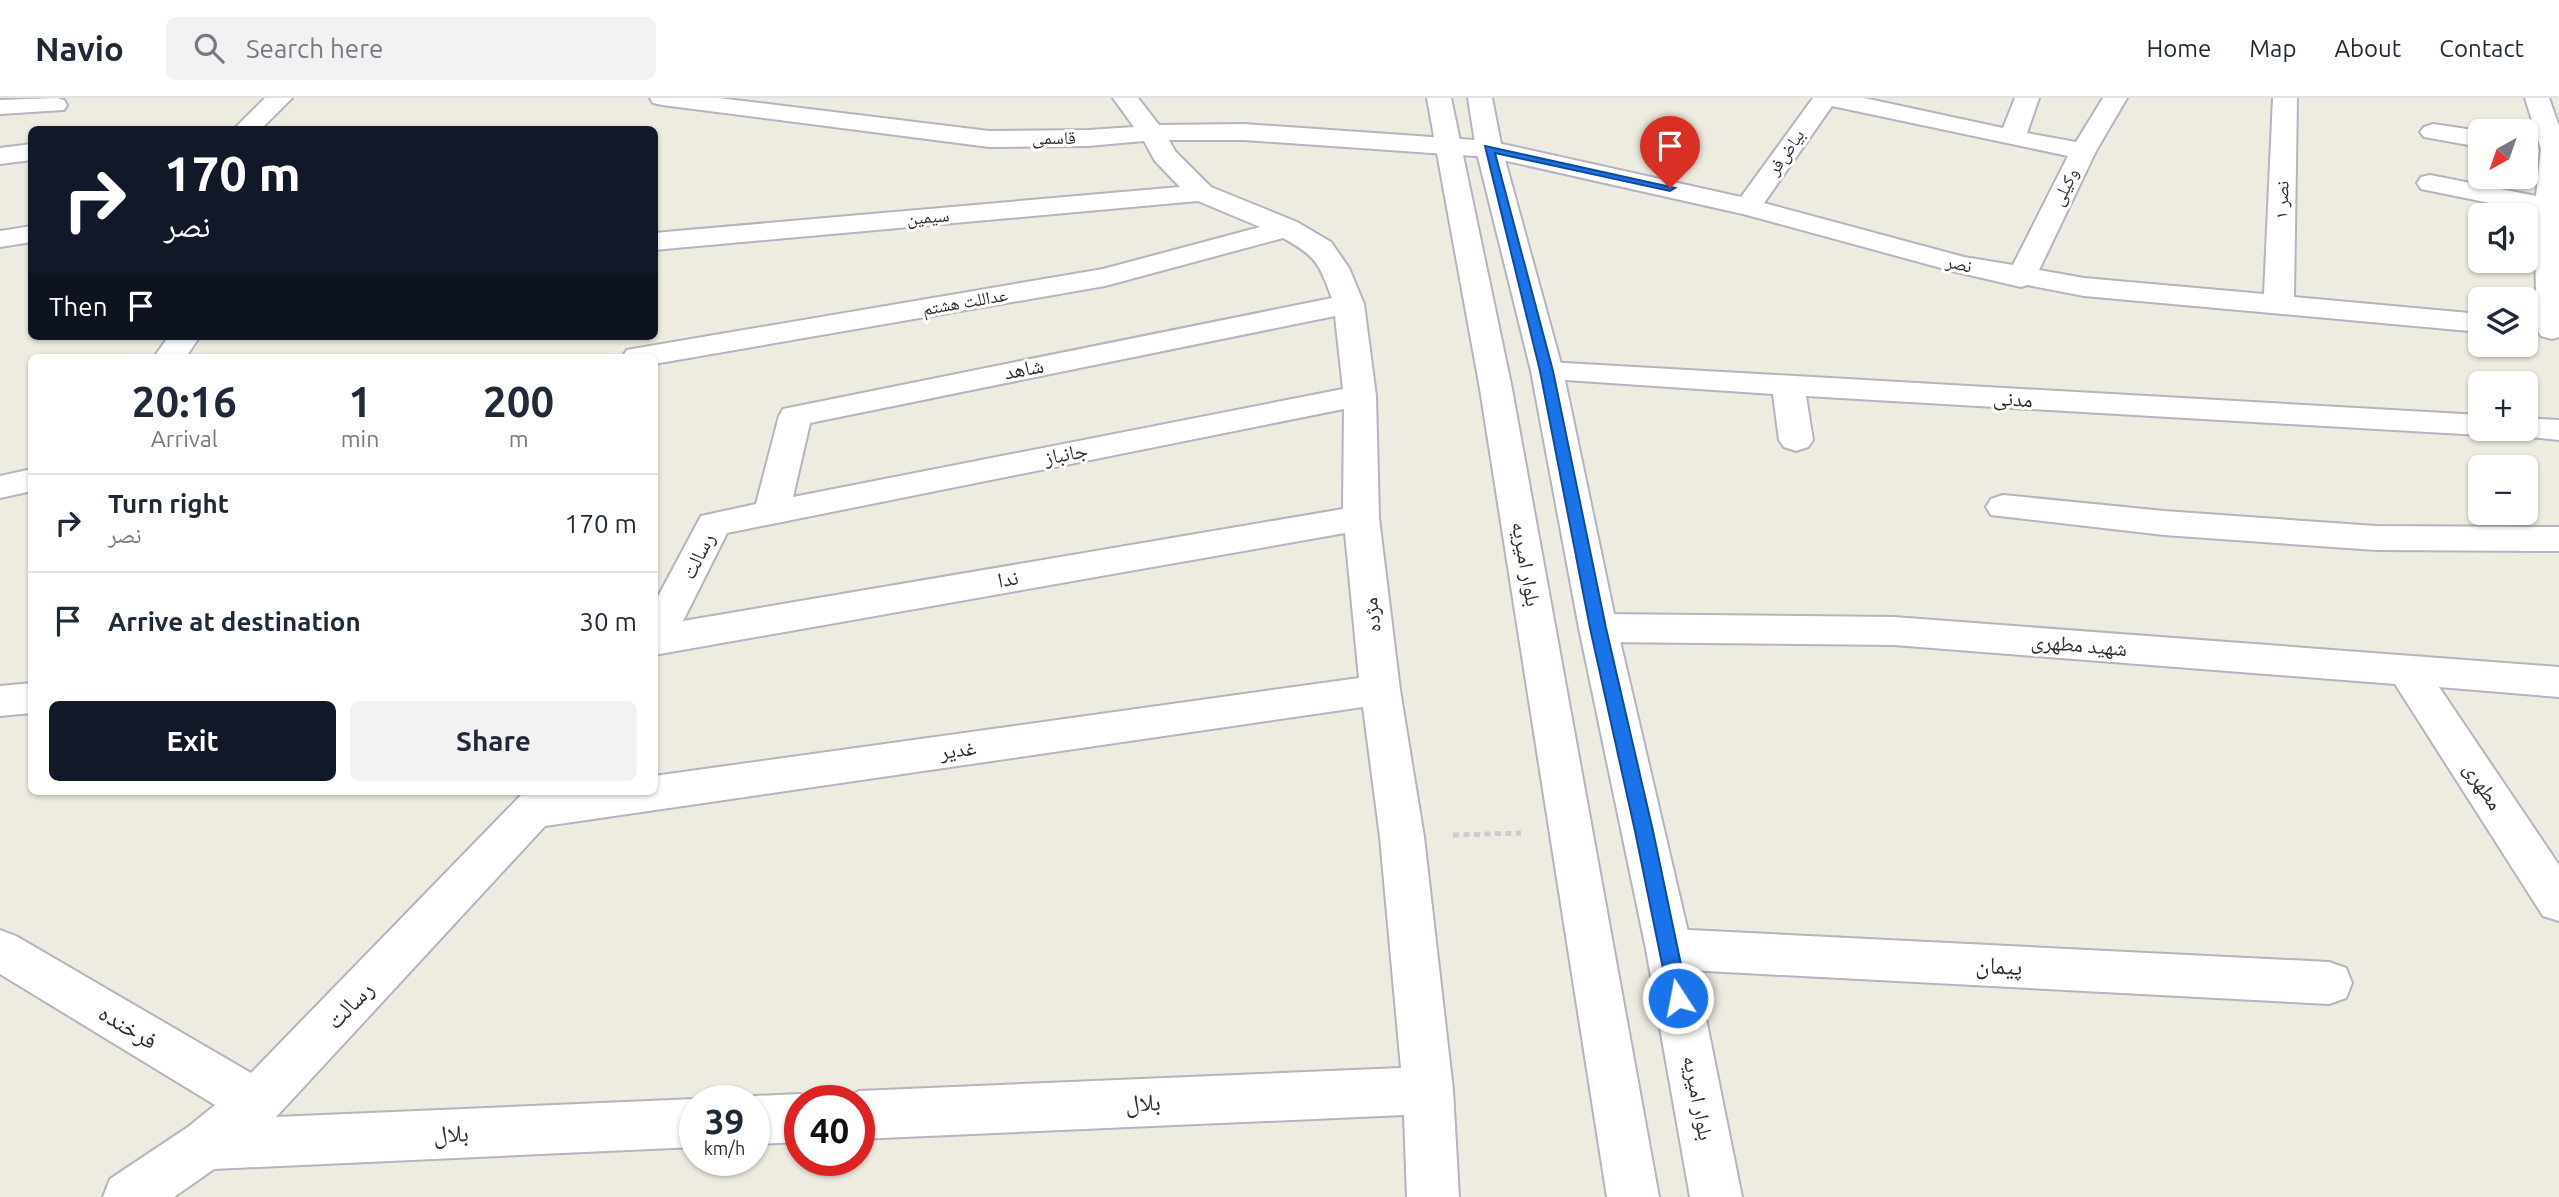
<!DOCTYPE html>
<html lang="en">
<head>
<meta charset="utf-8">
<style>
  :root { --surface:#fff; --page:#f2f2f3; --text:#1f2937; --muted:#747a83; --line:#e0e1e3; --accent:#111827 }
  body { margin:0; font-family:Ubuntu,"Noto Naskh Arabic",sans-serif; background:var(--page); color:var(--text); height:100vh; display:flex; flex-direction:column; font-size:26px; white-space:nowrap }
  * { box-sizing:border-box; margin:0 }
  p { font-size:23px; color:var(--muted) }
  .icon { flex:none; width:38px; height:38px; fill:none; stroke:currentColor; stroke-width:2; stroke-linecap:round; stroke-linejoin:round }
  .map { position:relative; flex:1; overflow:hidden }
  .details { position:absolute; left:28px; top:256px; width:630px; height:441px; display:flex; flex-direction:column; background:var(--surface); border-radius:10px; box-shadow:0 2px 5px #0004 }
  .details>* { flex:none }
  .top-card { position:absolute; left:28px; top:28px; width:630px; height:214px; border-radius:10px; box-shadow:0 2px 5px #0004; background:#111827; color:#fff; overflow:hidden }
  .needle { width:46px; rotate:220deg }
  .buttons { position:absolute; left:2468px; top:21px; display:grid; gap:14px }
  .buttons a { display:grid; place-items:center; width:70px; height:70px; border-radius:10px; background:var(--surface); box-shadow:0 2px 5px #0004; font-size:35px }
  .speed { position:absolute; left:679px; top:987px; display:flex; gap:14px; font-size:35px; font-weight:700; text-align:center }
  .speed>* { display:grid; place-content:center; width:91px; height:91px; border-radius:50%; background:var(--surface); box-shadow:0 2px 5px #0004; line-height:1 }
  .speed small { font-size:18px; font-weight:400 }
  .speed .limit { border:10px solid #d22; background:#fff; color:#111 }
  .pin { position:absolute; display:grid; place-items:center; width:60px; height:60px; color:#fff; margin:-72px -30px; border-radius:50% 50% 50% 0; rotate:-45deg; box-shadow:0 0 7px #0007 }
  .pin .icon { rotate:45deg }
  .me { position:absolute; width:77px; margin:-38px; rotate:349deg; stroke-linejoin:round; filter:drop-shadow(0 0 5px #0008) }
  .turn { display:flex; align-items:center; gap:24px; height:147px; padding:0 21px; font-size:32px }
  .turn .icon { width:91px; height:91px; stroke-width:2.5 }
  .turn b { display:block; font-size:49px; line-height:60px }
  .then { display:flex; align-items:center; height:66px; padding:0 21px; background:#0003; gap:14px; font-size:26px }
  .eta { display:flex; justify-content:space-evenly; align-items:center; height:119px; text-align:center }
  .eta b { font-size:42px; font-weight:600; line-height:49px }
  .cta { display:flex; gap:14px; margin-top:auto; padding:14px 21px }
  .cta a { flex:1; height:80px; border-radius:10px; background:var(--accent); color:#fff; font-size:28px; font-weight:600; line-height:80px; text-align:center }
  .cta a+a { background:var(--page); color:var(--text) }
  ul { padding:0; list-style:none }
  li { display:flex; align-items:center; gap:21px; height:98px; padding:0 21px; border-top:2px solid var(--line) }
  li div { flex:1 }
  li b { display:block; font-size:26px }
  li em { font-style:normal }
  header { display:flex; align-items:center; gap:42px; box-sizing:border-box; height:98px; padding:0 35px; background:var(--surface); border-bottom:2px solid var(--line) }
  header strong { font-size:33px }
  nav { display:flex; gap:38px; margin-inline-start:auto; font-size:24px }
  .search { width:490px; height:63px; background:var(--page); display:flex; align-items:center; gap:18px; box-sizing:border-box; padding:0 24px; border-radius:10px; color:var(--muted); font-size:26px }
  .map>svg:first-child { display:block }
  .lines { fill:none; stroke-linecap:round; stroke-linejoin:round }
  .street-casing { stroke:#b4b3c0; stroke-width:4 }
  .secondary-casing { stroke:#b4b3c0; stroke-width:4 }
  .path { stroke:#cdcdcd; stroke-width:5; stroke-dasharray:6 4.5; stroke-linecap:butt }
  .street { fill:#fff; fill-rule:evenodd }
  .secondary { fill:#fff; fill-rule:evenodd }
  .route { fill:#1a73e8; stroke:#114b97; stroke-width:2 }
  .labels { text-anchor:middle; stroke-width:6; stroke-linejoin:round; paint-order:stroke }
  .far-street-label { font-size:18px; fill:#2d2d2d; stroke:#fff }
  .street-label { font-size:21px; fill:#2d2d2d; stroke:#fff }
  .near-street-label { font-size:24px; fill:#2d2d2d; stroke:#fff }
</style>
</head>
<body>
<header>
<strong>Navio</strong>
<div class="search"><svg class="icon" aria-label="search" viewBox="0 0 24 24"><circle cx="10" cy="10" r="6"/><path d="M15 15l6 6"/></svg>Search here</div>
<nav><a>Home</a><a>Map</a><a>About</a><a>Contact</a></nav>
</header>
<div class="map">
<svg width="2559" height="1099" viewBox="0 0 2559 1099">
  <rect width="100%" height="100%" fill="#eeece0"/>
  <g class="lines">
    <defs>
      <path id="street" d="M57,0L64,2L67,7L64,12L0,16V2Z
        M265,0H292L260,32H233Z
        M650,0H718L989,33L1088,32L1134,29L1113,0H1138L1159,27L1244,26L1489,43L1741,99L1813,0H1864L2003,30L2015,0H2039L2027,35L2076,44L2103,0H2127L2096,53L2039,172L2084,180L2264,196L2273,0H2297L2294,199L2480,216V234L2084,198L2027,187L2021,189L1952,173L1743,116L1489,59L1244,42H1169L1175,53L1211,89L1297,124L1331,144L1349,170L1364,206L1376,298L1379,420L1400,592L1424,739L1453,992L1459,1099H1407L1404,1017L859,1041V1003H840L859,993L1401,970L1380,739L1363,609L545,728L276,1019L695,1001L700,1003H695V1049L214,1071L174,1099H103L110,1081L188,1029L215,1007L0,876V832L16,838L251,975L525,693H654V678L1359,580L1345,435L654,557V506L701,418L756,406L779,318L783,311L1332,200C1318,164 1317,159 1283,140L1105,188L654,266V259H622L627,252L638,250L1103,171L1260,129L1198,103L654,152V135L1180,89L1155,63L1144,43L1088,48L989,49L662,7L653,5ZM1832,8L2068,58L2013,167L1964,159L1764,105ZM1335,218L1343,291L793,399L810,325ZM1344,311L1343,411L683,523L727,435Z
        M2525,0H2549L2559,28V239L2552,241L2541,238L2537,232L2534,114L2421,91L2417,85L2421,79L2430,77L2536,98L2541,51Z
        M2433,26L2480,33V49L2424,39L2420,34L2424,29Z
        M32,46V62L0,66V50Z
        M32,128V144L0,149V133Z
        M169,238H200L186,259H154Z
        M1547,264L2480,317V331H2494L2492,334L2480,337L1806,298L1813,342L1808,349L1796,353L1784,349L1779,342L1773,296L1536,280L1531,273L1536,266Z
        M2525,320L2559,322V342L2513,337L2509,331H2525Z
        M32,371V393L0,400V378Z
        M2003,397L2164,413L2376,428L2559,429V453L2376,452L2164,437L1991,417L1986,409L1991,401Z
        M1598,516L1894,519L2559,569V599L2439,589L2559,767V823L2543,818L2395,586L1894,547L1598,544L1585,540L1579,530L1585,520Z
        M32,585V615L0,618V588Z
        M1669,831L2329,864L2346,870L2352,885L2346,900L2329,906L1669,871L1653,865L1646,851L1653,837Z
        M800,996L817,1003H800V1044L754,1046V1003H742L754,998Z"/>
      <path id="secondary" d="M1427,0H1451L1512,291L1659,1099H1607L1480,291Z
        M1468,0H1492L1502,51L1563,273L1617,530L1692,851L1742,1099H1690L1646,851L1579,530L1531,273L1476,51Z"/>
    </defs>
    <use href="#street" class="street-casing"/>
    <use href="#secondary" class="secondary-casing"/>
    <path class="path" d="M1453,737L1521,735"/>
    <use href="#street" class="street"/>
    <use href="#secondary" class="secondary"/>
  </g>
  <path class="route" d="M1485,48L1675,90L1670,93L1495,55L1553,273L1606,530L1653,733L1688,900L1685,907L1678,909L1671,907L1669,900L1635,733L1590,530L1540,273Z"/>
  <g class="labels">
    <g class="far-street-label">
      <text x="1054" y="46">قاسمی</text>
      <text transform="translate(1786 54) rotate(-55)" y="6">بیاض‌فر</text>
      <text transform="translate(2065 89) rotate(-64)" y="6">وکیلی</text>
      <text transform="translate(2282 102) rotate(-88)" y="6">نصر ۱</text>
      <text transform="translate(928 119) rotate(-5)" y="6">سیمین</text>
      <text transform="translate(1959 166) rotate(13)" y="6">نصر</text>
      <text transform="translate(965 204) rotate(-10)" y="6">عداللت هشتم</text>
    </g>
    <g class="street-label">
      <text transform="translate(1024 271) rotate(-11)" y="7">شاهد</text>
      <text transform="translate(2013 301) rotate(4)" y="7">مدنی</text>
      <text transform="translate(1066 356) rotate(-11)" y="7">جانباز</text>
      <text transform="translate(698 458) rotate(-63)" y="7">رسالت</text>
      <text transform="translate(1526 466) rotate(80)" y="7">بلوار امیریه</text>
      <text transform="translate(1008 481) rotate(-10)" y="7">ندا</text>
      <text transform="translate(1372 517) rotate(-96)" y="7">مژده</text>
      <text transform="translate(2079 547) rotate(5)" y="7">شهید مطهری</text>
      <text transform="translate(958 652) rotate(-8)" y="7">غدیر</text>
      <text transform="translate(2483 688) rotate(57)" y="7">مطهری</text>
      <text transform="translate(1698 1000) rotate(79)" y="7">بلوار امیریه</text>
    </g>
    <g class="near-street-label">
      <text transform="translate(1999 868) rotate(3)" y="8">پیمان</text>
      <text transform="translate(350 907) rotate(-46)" y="8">رسالت</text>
      <text transform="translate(128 929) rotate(31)" y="8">فرخنده</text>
      <text transform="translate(1143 1005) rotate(-3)" y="8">بلال</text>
      <text transform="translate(451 1036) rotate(-3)" y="8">بلال</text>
    </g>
  </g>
</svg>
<div class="buttons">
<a><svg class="needle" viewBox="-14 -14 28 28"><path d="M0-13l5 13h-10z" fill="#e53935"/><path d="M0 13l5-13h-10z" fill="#747a83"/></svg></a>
<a><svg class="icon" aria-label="sound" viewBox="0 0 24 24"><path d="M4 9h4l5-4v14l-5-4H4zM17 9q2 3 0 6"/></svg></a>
<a><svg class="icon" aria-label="layers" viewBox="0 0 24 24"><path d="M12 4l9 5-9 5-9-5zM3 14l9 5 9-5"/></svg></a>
<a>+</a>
<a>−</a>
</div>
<div class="speed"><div>39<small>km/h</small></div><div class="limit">40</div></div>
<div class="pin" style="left:1670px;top:90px;background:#d93025"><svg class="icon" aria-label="arrive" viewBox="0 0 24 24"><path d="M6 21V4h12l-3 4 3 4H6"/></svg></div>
<svg class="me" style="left:1678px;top:900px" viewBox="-20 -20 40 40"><circle r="17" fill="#1a73e8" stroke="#fff" stroke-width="3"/><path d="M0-11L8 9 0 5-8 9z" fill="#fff"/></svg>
<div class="top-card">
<div class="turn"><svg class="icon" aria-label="right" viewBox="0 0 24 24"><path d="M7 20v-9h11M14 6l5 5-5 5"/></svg><div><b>170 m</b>نصر</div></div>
<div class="then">Then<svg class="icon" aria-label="arrive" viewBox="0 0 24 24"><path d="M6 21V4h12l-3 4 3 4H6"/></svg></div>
</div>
<section class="details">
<div class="eta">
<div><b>20:16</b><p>Arrival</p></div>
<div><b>1</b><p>min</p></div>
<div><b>200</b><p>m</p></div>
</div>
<ul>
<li><svg class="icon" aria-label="right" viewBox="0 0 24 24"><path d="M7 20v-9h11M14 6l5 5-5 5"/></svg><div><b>Turn right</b><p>نصر</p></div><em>170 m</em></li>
<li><svg class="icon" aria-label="arrive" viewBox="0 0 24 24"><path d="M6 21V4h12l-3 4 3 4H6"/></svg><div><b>Arrive at destination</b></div><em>30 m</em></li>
</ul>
<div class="cta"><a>Exit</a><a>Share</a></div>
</section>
</div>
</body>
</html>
